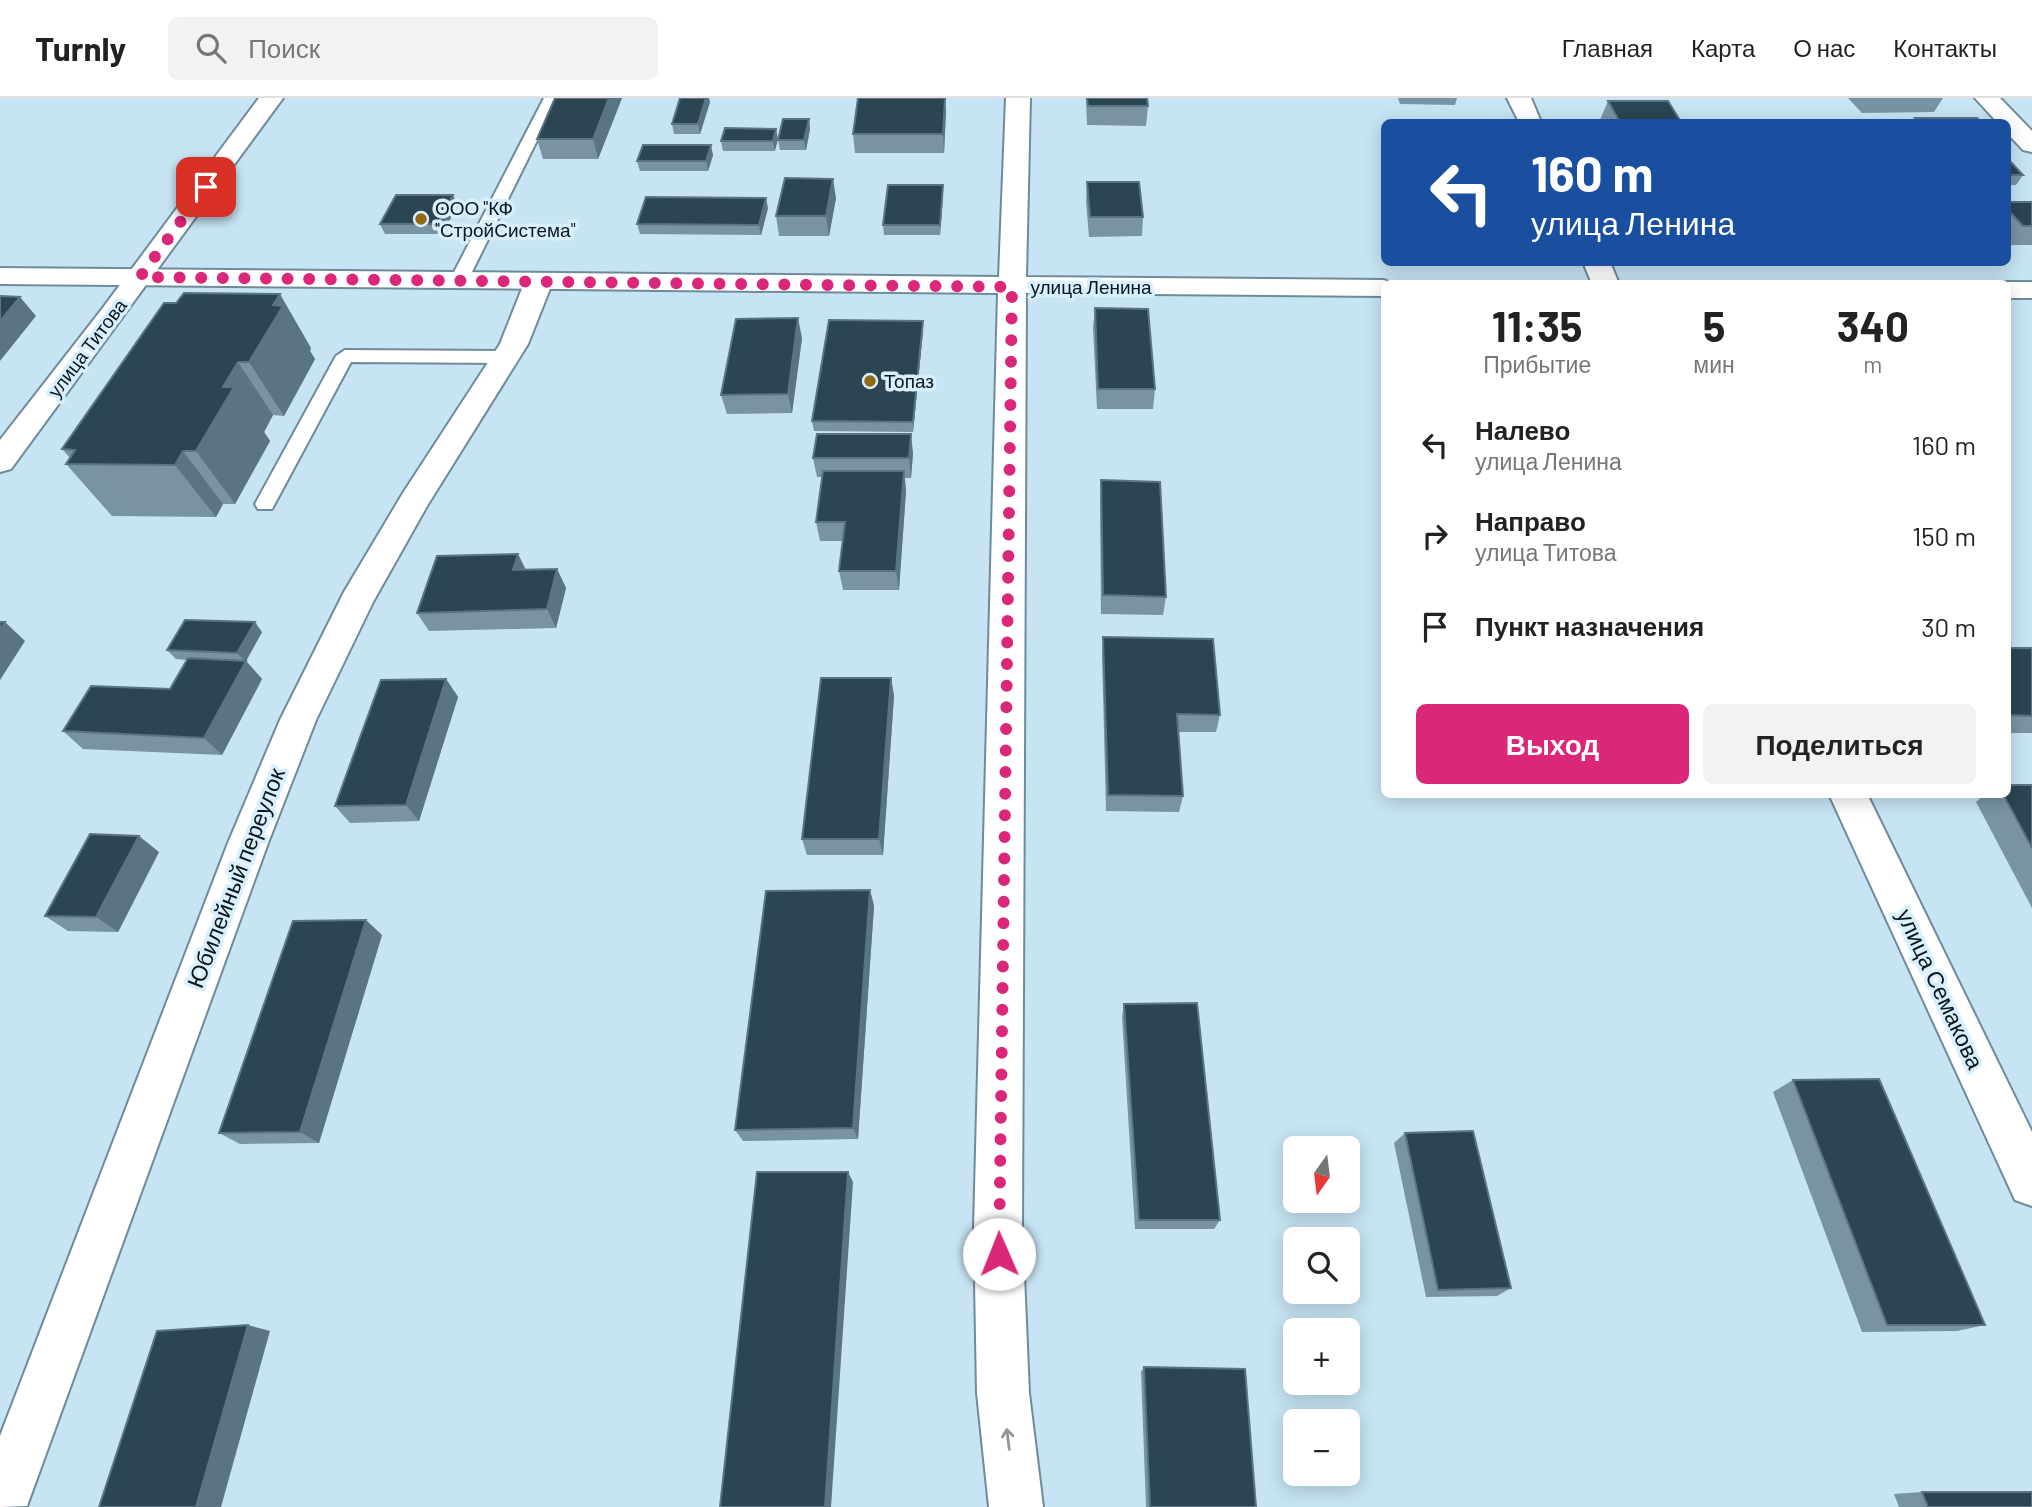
<!DOCTYPE html>
<html lang="ru">
<head>
<meta charset="utf-8">
<style>
  :root { --surface:#fff; --page:#f2f2f2; --text:#222; --muted:#767676; --line:#e0e0e0; --accent:#db2777 }
  body { margin:0; font-family:Barlow,sans-serif; background:var(--page); color:var(--text); height:100vh; display:flex; flex-direction:column; font-size:26px; white-space:nowrap }
  * { box-sizing:border-box; margin:0 }
  p { font-size:23px; color:var(--muted) }
  .icon { flex:none; width:38px; height:38px; fill:none; stroke:currentColor; stroke-width:2; stroke-linecap:round; stroke-linejoin:round }
  .map { position:relative; flex:1; overflow:hidden }
  .sheet { position:absolute; left:1381px; top:182px; width:630px; height:518px; display:flex; flex-direction:column; background:var(--surface); border-radius:10px; box-shadow:0 4px 18px #0003 }
  .sheet>* { flex:none }
  .top-card { position:absolute; left:1381px; top:21px; width:630px; height:147px; border-radius:10px; box-shadow:0 4px 18px #0003; background:#1a4fa0; color:#fff; overflow:hidden }
  .needle { width:46px; rotate:194deg }
  .buttons { position:absolute; left:1283px; top:1038px; display:grid; gap:14px }
  .buttons a { display:grid; place-items:center; width:77px; height:77px; border-radius:10px; background:var(--surface); box-shadow:0 4px 18px #0003; font-size:35px }
  .pin { position:absolute; display:grid; place-items:center; width:60px; height:60px; color:#fff; margin:-30px; border-radius:14px; box-shadow:0 4px 10px #0006 }
  .me { position:absolute; width:77px; margin:-38px; rotate:359deg; stroke-linejoin:round; filter:drop-shadow(0 0 5px #0008) }
  .turn { display:flex; align-items:center; gap:24px; height:147px; padding:0 35px; font-size:32px }
  .turn .icon { width:91px; height:91px; stroke-width:2.5 }
  .turn b { display:block; font-size:49px; line-height:60px }
  .eta { display:flex; justify-content:space-evenly; align-items:center; height:119px; text-align:center }
  .eta b { font-size:42px; font-weight:700; line-height:49px }
  .cta { display:flex; gap:14px; margin-top:auto; padding:14px 35px }
  .cta a { flex:1; height:80px; border-radius:10px; background:var(--accent); color:#fff; font-size:28px; font-weight:700; line-height:80px; text-align:center }
  .cta a+a { background:var(--page); color:var(--text) }
  ul { padding:0; list-style:none }
  li { display:flex; align-items:center; gap:21px; height:91px; padding:0 35px }
  li div { flex:1 }
  li b { display:block; font-size:26px }
  li em { font-style:normal }
  header { display:flex; align-items:center; gap:42px; box-sizing:border-box; height:98px; padding:0 35px; background:var(--surface); border-bottom:2px solid var(--line) }
  header strong { font-size:33px }
  nav { display:flex; gap:38px; margin-inline-start:auto; font-size:24px }
  .search { width:490px; height:63px; background:var(--page); display:flex; align-items:center; gap:18px; box-sizing:border-box; padding:0 24px; border-radius:10px; color:var(--muted); font-size:26px }
  .map>svg:first-child { display:block }
  .lines { fill:none; stroke-linecap:round; stroke-linejoin:round }
  .lane-casing { stroke:#6f8b99; stroke-width:4 }
  .street-casing { stroke:#6f8b99; stroke-width:4 }
  .secondary-casing { stroke:#6f8b99; stroke-width:4 }
  .lane { fill:#fff; fill-rule:evenodd }
  .street { fill:#fff; fill-rule:evenodd }
  .secondary { fill:#fff; fill-rule:evenodd }
  .wall { fill:#7894a2 }
  .shaded-wall { fill:#5a7582 }
  .building { fill:#2b4552; stroke:#5a7582; stroke-width:2 }
  .oneway { stroke:#919698 }
  .route { stroke:#db2777; stroke-width:12; stroke-dasharray:0 21.6 }
  .poi-dot { fill:#926912; stroke:#d8f0fd; stroke-width:2.5 }
  .labels { text-anchor:middle; stroke-width:7; stroke-linejoin:round; paint-order:stroke }
  .far-poi-label { font-size:19px; fill:#0b161b; stroke:#d8f0fd; text-anchor:start }
  .far-street-label { font-size:19px; fill:#0b161b; stroke:#d8f0fd }
  .street-label { font-size:23px; fill:#0b161b; stroke:#d8f0fd }
</style>
</head>
<body>
<header>
<strong>Turnly</strong>
<div class="search"><svg class="icon" aria-label="search" viewBox="0 0 24 24"><circle cx="10" cy="10" r="6"/><path d="M15 15l6 6"/></svg>Поиск</div>
<nav><a>Главная</a><a>Карта</a><a>О нас</a><a>Контакты</a></nav>
</header>
<div class="map">
<svg width="2032" height="1409" viewBox="0 0 2032 1409">
  <rect width="100%" height="100%" fill="#c6e4f3"/>
  <g class="lines">
    <defs>
      <path id="lane" d="M544,0H558L468,182L459,187L453,186L450,182Z
        M345,252L506,253L515,259L506,265L351,264L272,411H258L255,406L336,258Z"/>
      <path id="street" d="M259,0H283L11,371L0,374V342L102,211Z
        M1507,0H1531L1541,24H1519Z
        M1583,164H1610L1619,186H1592Z
        M539,175L549,177L553,183L528,246L427,408L373,504L316,622L268,745L27,1408L0,1409V1338L228,745L280,622L344,494L403,395L500,246L525,183L529,177Z
        M1829,696H1867L2032,1034V1108L2015,1102Z"/>
      <path id="secondary" d="M1006,0H1030L1026,179L1384,182L1394,186H1384V198L1026,195L1022,1129L1029,1295L1043,1409H989L977,1295L974,1129L998,195L0,186V170L999,179Z
        M1975,0H2000L2032,33V54L2023,52L2007,35V24H1997Z
        M2007,184H2032V200H2007V186H2000Z"/>
    </defs>
    <use href="#lane" class="lane-casing"/>
    <use href="#street" class="street-casing"/>
    <use href="#secondary" class="secondary-casing"/>
    <use href="#lane" class="lane"/>
    <use href="#street" class="street"/>
    <use href="#secondary" class="secondary"/>
  </g>
  <path class="wall" d="M622,0L598,61H543L537,41Z
    M1086,0H1147L1148,8L1146,28L1087,27Z
    M1398,0H1457L1455,7L1400,6Z
    M1848,0H1943L1934,14L1862,15Z
    M1608,3L1681,24H1602L1600,22Z
    M710,4L700,36H674L672,26Z
    M946,13L944,55H855L853,36Z
    M809,21L810,31L806,52H780L778,42Z
    M776,31L775,53H723L721,43Z
    M713,57L708,73H640L637,63Z
    M2007,60L2023,77L2016,87H2007Z
    M1087,84L1143,119L1142,138L1089,139L1086,104Z
    M943,87V97L940,137H884L883,127Z
    M453,97L457,107L443,136H385L380,126Z
    M836,100L829,138H779L776,118Z
    M2007,104H2032V147H2007Z
    M768,110L761,137L640,136L637,126Z
    M164,205L311,250L310,253L315,261L284,318L273,317L264,334L270,343L235,406H223L216,419L112,418L66,366L70,360L62,351Z
    M1095,210L1155,291L1153,311H1097L1093,230Z
    M923,233L913,334L814,333L812,323Z
    M802,240L792,315L727,316L721,297Z
    M913,355L911,380H905L906,393L899,492H843L839,473L843,443H820L816,424L822,379H817L813,360Z
    M1101,382L1166,499L1163,517L1101,516L1100,402Z
    M518,456L526,472L557,471L566,490L556,530L429,533L417,515Z
    M262,534L246,563L262,581L222,657L83,651L63,633L170,591L187,562L176,561L167,552Z
    M1103,539L1220,617L1216,634H1178L1183,698L1179,714L1106,713L1102,557Z
    M2007,550L2032,552V635H2007Z
    M891,580L894,598L883,757H807L802,741Z
    M446,581L458,599L419,723L350,725L335,708Z
    M2032,687V810L1976,704L1985,696H2007Z
    M159,754L118,834L68,833L45,818Z
    M870,792L874,808L858,1041L743,1043L735,1032Z
    M382,837L319,1045L240,1046L219,1035Z
    M1124,906L1220,1122L1214,1131H1135L1122,919Z
    M1793,982L1985,1227L1957,1233L1862,1234L1773,994Z
    M1405,1035L1511,1190L1497,1198L1426,1199L1394,1045Z
    M1144,1269L1256,1409H1146L1141,1274Z
    M1922,1394L2032,1409H1899L1894,1396Z"/>
  <path class="shaded-wall" d="M609,0H622L598,61L593,41Z
    M706,0H709L710,4L700,36L698,26Z
    M945,0L946,13L944,55L943,36Z
    M809,21L810,31L806,52L804,42Z
    M776,31L778,41L775,53L773,43Z
    M711,47L713,57L708,73L706,63Z
    M833,81L836,100L829,138L826,118Z
    M943,87V97L940,137V127Z
    M453,97L457,107L443,136L438,126Z
    M766,100L768,110L761,137L759,127Z
    M280,196L311,250L310,253L315,261L284,318L249,264L273,207Z
    M20,199L36,218L0,263V223Z
    M798,220L802,240L792,315L788,296Z
    M923,223V233L913,334V324Z
    M238,264L273,317L264,334L270,343L235,406L196,353L223,289Z
    M911,336L913,355L911,380L909,360Z
    M183,353L223,406L216,419L175,367Z
    M904,373L906,393L899,492L896,473Z
    M518,456L527,475L513,472Z
    M557,471L566,490L556,530L547,511Z
    M5,524L25,543L0,582V532Z
    M255,524L262,534L246,563L262,581L222,657L204,640L246,564L237,555Z
    M891,580L894,598L883,757L879,741Z
    M446,581L458,599L419,723L406,707Z
    M139,738L159,754L118,834L96,819Z
    M870,792L874,808L858,1041L853,1030Z
    M366,822L382,837L319,1045L300,1034Z
    M848,1074L853,1084L831,1409H825Z
    M248,1227L270,1233L221,1409H196Z"/>
  <path class="building" d="M555,0H609L593,41H537Z
    M680,0H706L698,26H672Z
    M858,0H945L943,36H853Z
    M1087,0H1147L1148,8H1088Z
    M1608,3H1668L1681,24H1620Z
    M1915,20H1977L1981,24H1919Z
    M783,21H809L804,42H778Z
    M725,30L776,31L773,43H721Z
    M643,47H711L706,63H637Z
    M2007,60L2023,77H2007Z
    M785,80L833,81L826,118H776Z
    M1087,84H1139L1143,119H1090Z
    M888,87H943L940,127H883Z
    M396,97H453L438,126H380Z
    M646,99L766,100L759,127L637,126Z
    M2007,104H2032V128H2023L2007,111Z
    M184,195L280,196L273,207L283,208L249,264H238L223,289H234L196,353H183L175,367L66,366L75,352L62,351L164,205H176Z
    M0,198L20,199L0,223Z
    M1095,210L1148,211L1155,291H1098Z
    M798,220L788,296L721,297L736,221Z
    M829,222L923,223L913,324L812,323Z
    M817,336H911L909,360H813Z
    M823,373H904L896,473H839L845,424H816Z
    M1101,382L1160,384L1166,499L1103,497Z
    M518,456L513,472L557,471L547,511L417,515L437,458Z
    M185,522L255,524L237,555L167,552Z
    M0,524H5L0,532Z
    M1103,539L1213,541L1220,617L1177,616L1183,698L1108,697Z
    M2007,550H2031L2032,552V618L2007,617Z
    M188,560L246,563L204,640L63,633L91,588L170,591Z
    M821,580H891L879,741H802Z
    M446,581L406,707L335,708L381,582Z
    M2007,687H2032V750L2003,696H2007Z
    M90,736L139,738L96,819L45,818Z
    M870,792L853,1030L735,1032L766,793Z
    M366,822L300,1034L219,1035L293,823Z
    M1197,905L1220,1122H1139L1124,906Z
    M1879,981L1985,1227H1887L1793,982Z
    M1473,1033L1511,1190L1438,1192L1405,1035Z
    M757,1074H848L825,1409H720Z
    M248,1227L196,1409H99L157,1233Z
    M1144,1269L1245,1271L1256,1409H1150Z
    M1922,1394H2032V1409H1928Z"/>
  <defs><path id="oneway-shaft" d="M-6 0H5M1.5-3L5.5 0L1.5 3" fill="none" stroke-width="1.6" stroke-linecap="round" stroke-linejoin="round" transform="scale(1.75)"/></defs>
  <use class="oneway" href="#oneway-shaft" transform="translate(1008 1341) rotate(-97)"/>
  <g class="lines">
    <path class="route" d="M206,89L140,179L1012,189L999,1156"/>
  </g>
  <g class="poi-dot">
    <circle cx="421" cy="121" r="7"/>
    <circle cx="870" cy="283" r="7"/>
  </g>
  <g class="labels">
    <g class="far-poi-label">
      <text x="435" y="117">ООО "КФ<tspan x="435" dy="22">"СтройСистема"</tspan></text>
      <text x="884" y="290">Топаз</text>
    </g>
    <g class="far-street-label">
      <text x="1091" y="196">улица Ленина</text>
      <text transform="translate(87 250) rotate(-53)" y="7">улица Титова</text>
    </g>
    <g class="street-label">
      <text transform="translate(236 780) rotate(-69)" y="8">Юбилейный переулок</text>
      <text transform="translate(1940 891) rotate(65)" y="8">улица Семакова</text>
    </g>
  </g>
</svg>
<div class="buttons">
<a><svg class="needle" viewBox="-14 -14 28 28"><path d="M0-13l5 13h-10z" fill="#e53935"/><path d="M0 13l5-13h-10z" fill="#767676"/></svg></a>
<a><svg class="icon" aria-label="search" viewBox="0 0 24 24"><circle cx="10" cy="10" r="6"/><path d="M15 15l6 6"/></svg></a>
<a>+</a>
<a>−</a>
</div>
<div class="pin" style="left:206px;top:89px;background:#d93025"><svg class="icon" aria-label="arrive" viewBox="0 0 24 24"><path d="M6 21V4h12l-3 4 3 4H6"/></svg></div>
<svg class="me" style="left:999px;top:1156px" viewBox="-20 -20 40 40"><circle r="19" fill="#fff"/><path d="M0-13L10 11 0 6-10 11z" fill="#db2777"/></svg>
<div class="top-card">
<div class="turn"><svg class="icon" aria-label="left" viewBox="0 0 24 24"><path d="M17 20v-9H6M10 6l-5 5 5 5"/></svg><div><b>160 m</b>улица Ленина</div></div>
</div>
<section class="sheet">
<div class="eta">
<div><b>11:35</b><p>Прибытие</p></div>
<div><b>5</b><p>мин</p></div>
<div><b>340</b><p>m</p></div>
</div>
<ul>
<li><svg class="icon" aria-label="left" viewBox="0 0 24 24"><path d="M17 20v-9H6M10 6l-5 5 5 5"/></svg><div><b>Налево</b><p>улица Ленина</p></div><em>160 m</em></li>
<li><svg class="icon" aria-label="right" viewBox="0 0 24 24"><path d="M7 20v-9h11M14 6l5 5-5 5"/></svg><div><b>Направо</b><p>улица Титова</p></div><em>150 m</em></li>
<li><svg class="icon" aria-label="arrive" viewBox="0 0 24 24"><path d="M6 21V4h12l-3 4 3 4H6"/></svg><div><b>Пункт назначения</b></div><em>30 m</em></li>
</ul>
<div class="cta"><a>Выход</a><a>Поделиться</a></div>
</section>
</div>
</body>
</html>
